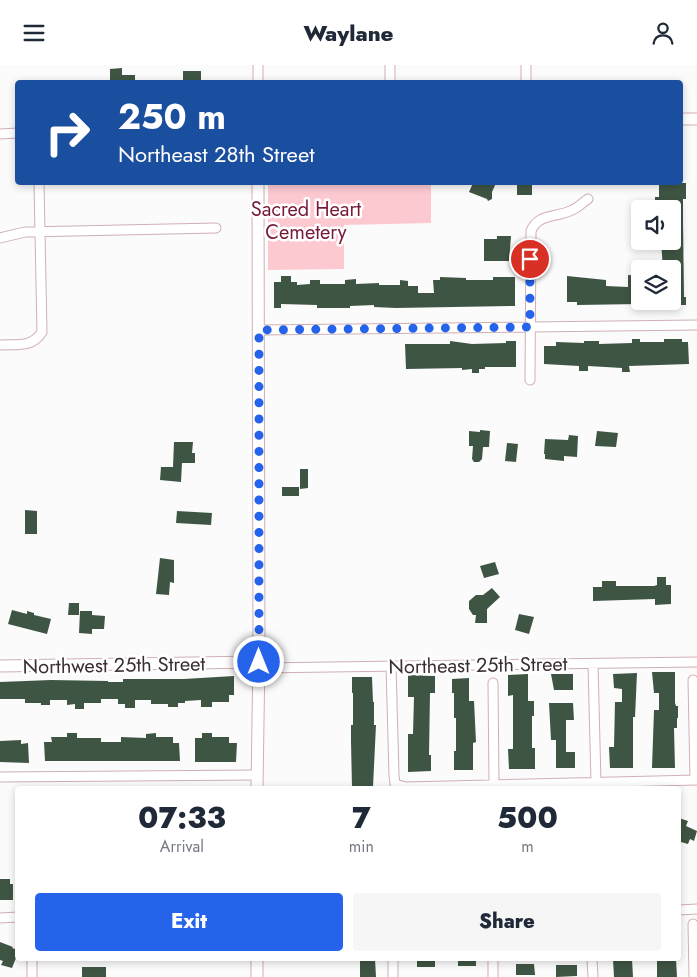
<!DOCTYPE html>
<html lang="en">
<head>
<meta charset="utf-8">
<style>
  :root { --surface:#fff; --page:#f6f6f7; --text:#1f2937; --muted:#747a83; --accent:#2563eb }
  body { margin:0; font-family:Jost,sans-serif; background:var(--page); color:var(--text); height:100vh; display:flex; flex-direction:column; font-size:19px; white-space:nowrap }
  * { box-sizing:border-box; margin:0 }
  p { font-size:16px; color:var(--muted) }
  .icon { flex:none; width:28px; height:28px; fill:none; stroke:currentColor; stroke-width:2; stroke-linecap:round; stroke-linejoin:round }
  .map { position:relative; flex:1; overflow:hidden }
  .side { position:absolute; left:15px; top:721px; width:666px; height:175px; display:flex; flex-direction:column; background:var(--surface); border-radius:5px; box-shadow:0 2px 8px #0003 }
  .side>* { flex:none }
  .banner { position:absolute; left:15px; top:15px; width:668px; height:105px; border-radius:5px; box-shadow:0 2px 8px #0003; background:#1a4fa0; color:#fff; overflow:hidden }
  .fabs { position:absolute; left:631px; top:135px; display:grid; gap:10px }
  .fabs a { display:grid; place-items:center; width:50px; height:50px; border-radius:5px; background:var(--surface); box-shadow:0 2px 8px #0003; font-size:25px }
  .pin { position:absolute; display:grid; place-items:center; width:42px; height:42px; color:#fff; margin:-21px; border:2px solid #fff; border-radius:50%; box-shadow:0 1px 5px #0007 }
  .me { position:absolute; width:55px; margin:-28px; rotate:0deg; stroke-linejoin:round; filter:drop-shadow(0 0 4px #0008) }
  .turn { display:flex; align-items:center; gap:18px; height:105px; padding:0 20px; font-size:22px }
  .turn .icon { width:65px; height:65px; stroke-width:2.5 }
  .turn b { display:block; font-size:35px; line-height:42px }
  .eta { display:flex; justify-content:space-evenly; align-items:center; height:85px; text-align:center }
  .eta b { font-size:30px; font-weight:800; line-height:35px }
  .button { display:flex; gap:10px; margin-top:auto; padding:10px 20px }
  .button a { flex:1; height:58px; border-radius:5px; background:var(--accent); color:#fff; font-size:20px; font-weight:800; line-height:58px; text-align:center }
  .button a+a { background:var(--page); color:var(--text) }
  header { display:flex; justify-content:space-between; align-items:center; height:65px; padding:0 20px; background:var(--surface); font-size:22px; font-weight:800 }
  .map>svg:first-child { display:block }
  .green { fill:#fdc9d1 }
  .building { fill:#3f5543 }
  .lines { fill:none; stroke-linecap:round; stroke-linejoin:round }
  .minor-casing { stroke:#d0afb4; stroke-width:11 }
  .tertiary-casing { stroke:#d0afb4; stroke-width:13 }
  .minor { stroke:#fff; stroke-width:9 }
  .tertiary { stroke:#fff; stroke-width:11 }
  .route { stroke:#2563eb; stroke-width:9; stroke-dasharray:0 16.2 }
  .labels { text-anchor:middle; stroke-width:5; stroke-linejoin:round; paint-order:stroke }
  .park-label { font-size:20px; fill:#781a37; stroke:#fff }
  .street-label { font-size:20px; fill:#3b2e30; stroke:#fff }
</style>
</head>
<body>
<header><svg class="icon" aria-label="menu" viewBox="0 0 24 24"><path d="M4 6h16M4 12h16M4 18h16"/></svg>Waylane<svg class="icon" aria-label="person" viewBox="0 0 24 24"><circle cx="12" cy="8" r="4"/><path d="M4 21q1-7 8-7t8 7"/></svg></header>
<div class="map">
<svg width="697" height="912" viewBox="0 0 697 912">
  <rect width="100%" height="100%" fill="#fbfbfb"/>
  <path class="green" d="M268,118H431V158L344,160V204L268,205Z"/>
  <path class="building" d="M122,3V10H135V18H110V4Z
    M183,6H201V18H183Z
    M473,118H496L492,127V134L488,136L487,134L469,127Z
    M517,118H532V130H517Z
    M659,118H686V134H683V157L684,232H686V240H672V204H663L661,176H672V144L655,143V132H659Z
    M497,171H511L509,196H484V174H497Z
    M628,210L640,211V239L577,240V237H567V211L606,215V221L628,222Z
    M281,211H291V217H297V220L310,219V215H320V219H345V215L356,214V219L379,218V220H400V215L408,216V221H418V228H434L433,215H440V212L466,213V215H493V212H515V241L396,243L374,242V240L350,241V243H317V240L281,239V243H274V217H281Z
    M632,274H640V277H664V274H682V277H688L689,299L629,301L630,307H622V303L588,301V306H579V301L544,299V281H556V277L584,278V276H599V279L632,278Z
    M450,276L472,279L506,278V276H516V302H485V304H479V308H472V304L462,305V303L406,304L405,279H450Z
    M480,365L490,366L489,382H483L482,394L479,397H474L472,394L473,381H469V366L480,367Z
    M597,366L618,368L616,382L595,381Z
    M569,370L578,371L577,392L564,391V396L545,394V389H544L545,374L568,375Z
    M174,377H193L192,388H195V398H182L181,417L160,415L161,402H173Z
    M507,378L518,379L516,397L505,396Z
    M300,404H308V423L300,424Z
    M282,422H299V431H282Z
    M25,445L37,446V469H25Z
    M177,446L212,448L211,460L176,458Z
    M160,493L174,495V518L170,517L169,530L156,529Z
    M495,497L499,509L484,513L480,501Z
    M657,512H666V520H671V539L655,540V534L593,536V522H602V516H616V521H654L657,520Z
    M492,523L500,532L487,544V558H475L476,550H473L469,544V536L476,530H483Z
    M69,538H79V550H68Z
    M12,545L27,549V546L34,548V550L51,554L47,569L8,559Z
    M80,546H92V550L105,551L104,564H92V569L79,568Z
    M519,549L534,552L529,569L515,565Z
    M652,607H675V638L676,641H678V653H677V663H674L675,703H652L654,645H659V628H654Z
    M637,608L635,652H633V703H610L609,682H614L615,637H622V624L614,623L613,609Z
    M528,609V636H534V651H532V683H535V704H509L508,684H513V630L508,631V610Z
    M551,609H573V625H554Z
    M408,610L435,611V628H430L429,690H431V706L408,707V669H413L414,632H408Z
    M234,611V630H229V637H212V642H201V635L185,636V638H178V642H168V639H151V635H135V643H125V639H118V634H101V638H84V644H75V639L67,640V635H50V640H41V638H25V634H0V617L51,615L108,616V617H123V614H184Z
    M352,612H372L373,637H374V660H376L373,722H352L351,677V660H353V628H352Z
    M469,613V636H474L476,677L473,678V705H454V686H456V653H454V628H452V614Z
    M549,638H573L574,655H566V687H575V703H556V675H551Z
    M67,668H77V673H101V677H121V672L146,673V669L156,668V672H173V678H179L180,696H45L44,677H52L51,672H67Z
    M202,668H212V672H229V678H237L236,697H195V673H202Z
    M21,675V679L28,678L29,698L0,697V676Z
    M679,753L688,756L686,761L697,766L694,776L690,774L688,779L681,777L679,778Z
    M0,814H10V819H13V835H0Z
    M0,877L13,882L12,883L18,885L16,893L12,903L1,900L3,896L0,895Z
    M360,894H375L376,912H360Z
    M417,894H435V902H417Z
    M458,894H476V901H458Z
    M613,894H632L633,912H614Z
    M657,894H676L677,912H657Z
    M516,899H534L535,910H516Z
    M556,900H577V911L556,912Z
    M82,902H106V912H82Z"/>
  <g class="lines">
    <defs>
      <path id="minor" d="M258,0V18
        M390,0V18
        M526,0V18
        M0,69L18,68
        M0,173L25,167L216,163
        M259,265L697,260
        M0,280C17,279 32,283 42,267L39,118
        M530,315L531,166C538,148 557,153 572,145C578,143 583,137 588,134
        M593,599L596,718
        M391,601L394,710L395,719L406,722L697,715
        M259,603L697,597
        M693,615L695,715
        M493,618L494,720
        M0,712L257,710
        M679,845L697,844
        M0,853L18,852
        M693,859L694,912
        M393,894V912
        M493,894V912
        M592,894L593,912
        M32,912V894"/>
      <path id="tertiary" d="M680,54H697
        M0,601L259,597
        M257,724L259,589L258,118
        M257,894V912"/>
    </defs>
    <use href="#minor" class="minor-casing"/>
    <use href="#tertiary" class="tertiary-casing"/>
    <use href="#minor" class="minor"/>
    <use href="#tertiary" class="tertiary"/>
  </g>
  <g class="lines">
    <path class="route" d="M259,597V265L530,262V194"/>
  </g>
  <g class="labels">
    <g class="park-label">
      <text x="306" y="151">Sacred Heart<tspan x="306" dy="23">Cemetery</tspan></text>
    </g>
    <g class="street-label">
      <text transform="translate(114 600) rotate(-1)" y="7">Northwest 25th Street</text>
      <text transform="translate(478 600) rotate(-1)" y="7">Northeast 25th Street</text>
    </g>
  </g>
</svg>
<div class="fabs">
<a><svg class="icon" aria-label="sound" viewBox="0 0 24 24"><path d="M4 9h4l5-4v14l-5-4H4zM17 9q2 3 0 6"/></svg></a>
<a><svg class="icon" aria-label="layers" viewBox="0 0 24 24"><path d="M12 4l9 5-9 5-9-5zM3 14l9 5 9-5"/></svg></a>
</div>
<div class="pin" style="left:530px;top:194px;background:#d93025"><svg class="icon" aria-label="arrive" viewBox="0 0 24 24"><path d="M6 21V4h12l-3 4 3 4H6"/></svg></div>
<svg class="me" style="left:259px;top:597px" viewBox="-20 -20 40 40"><circle r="17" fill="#2563eb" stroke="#fff" stroke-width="3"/><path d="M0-11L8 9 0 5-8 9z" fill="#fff"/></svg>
<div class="banner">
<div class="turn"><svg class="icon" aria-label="right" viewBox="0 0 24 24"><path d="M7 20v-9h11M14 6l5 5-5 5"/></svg><div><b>250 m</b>Northeast 28th Street</div></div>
</div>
<section class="side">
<div class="eta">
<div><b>07:33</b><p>Arrival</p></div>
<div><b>7</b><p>min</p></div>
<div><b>500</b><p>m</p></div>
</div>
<div class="button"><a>Exit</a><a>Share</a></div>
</section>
</div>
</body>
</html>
